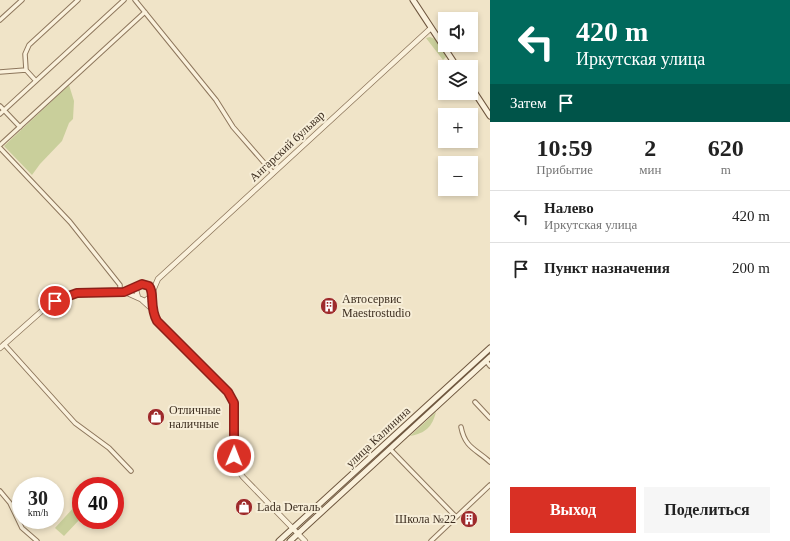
<!DOCTYPE html>
<html lang="ru">
<head>
<meta charset="utf-8">
<style>
  :root { --surface:#fff; --page:#f6f6f6; --text:#222; --muted:#767676; --line:#e0e0e0; --accent:#d93025 }
  body { margin:0; font-family:Georgia,serif; background:var(--page); color:var(--text); height:100vh; display:flex; flex-direction:column; font-size:15px; white-space:nowrap }
  * { box-sizing:border-box; margin:0 }
  p { font-size:13px; color:var(--muted) }
  .icon { flex:none; width:22px; height:22px; fill:none; stroke:currentColor; stroke-width:2; stroke-linecap:round; stroke-linejoin:round }
  .map { position:relative; flex:1; overflow:hidden }
  .panel { display:flex; flex-direction:column; background:var(--surface); width:300px }
  .panel>* { flex:none }
  .hud { background:#00695c; color:#fff; overflow:hidden }
  .fabs { position:absolute; left:438px; top:12px; display:grid; gap:8px }
  .fabs a { display:grid; place-items:center; width:40px; height:40px; border-radius:0px; background:var(--surface); box-shadow:0 2px 6px #0003; font-size:20px }
  .speed { position:absolute; left:12px; top:477px; display:flex; gap:8px; font-size:20px; font-weight:700; text-align:center }
  .speed>* { display:grid; place-content:center; width:52px; height:52px; border-radius:50%; background:var(--surface); box-shadow:0 2px 6px #0003; line-height:1 }
  .speed small { font-size:10px; font-weight:400 }
  .speed .limit { border:6px solid #d22; background:#fff; color:#111 }
  .pin { position:absolute; display:grid; place-items:center; width:34px; height:34px; color:#fff; margin:-17px; border:2px solid #fff; border-radius:50%; box-shadow:0 1px 4px #0007 }
  .me { position:absolute; width:44px; margin:-22px; rotate:1deg; stroke-linejoin:round; filter:drop-shadow(0 0 3px #0008) }
  .turn { display:flex; align-items:center; gap:14px; height:84px; padding:0 20px; font-size:18px }
  .turn .icon { width:52px; height:52px; stroke-width:2.5 }
  .turn b { display:block; font-size:28px; line-height:34px }
  .then { display:flex; align-items:center; height:38px; padding:0 20px; background:#0003; gap:8px; font-size:15px }
  .eta { display:flex; justify-content:space-evenly; align-items:center; height:68px; text-align:center }
  .eta b { font-size:24px; font-weight:700; line-height:28px }
  .cta { display:flex; gap:8px; margin-top:auto; padding:8px 20px }
  .cta a { flex:1; height:46px; border-radius:0px; background:var(--accent); color:#fff; font-size:16px; font-weight:700; line-height:46px; text-align:center }
  .cta a+a { background:var(--page); color:var(--text) }
  ul { padding:0; list-style:none }
  li { display:flex; align-items:center; gap:12px; height:52px; padding:0 20px; border-top:1px solid var(--line) }
  li div { flex:1 }
  li b { display:block; font-size:15px }
  li em { font-style:normal }
  main { display:flex; flex:1; min-height:0 }
  .map>svg:first-child { display:block }
  .green { fill:#c9cf9b }
  .lines { fill:none; stroke-linecap:round; stroke-linejoin:round }
  .minor-casing { stroke:#8d765c; stroke-width:5.5 }
  .tertiary-casing { stroke:#8d765c; stroke-width:6 }
  .secondary-casing { stroke:#6f573f; stroke-width:7 }
  .minor { stroke:#faf1dc; stroke-width:3.5 }
  .tertiary { stroke:#faf1dc; stroke-width:4.5 }
  .secondary { stroke:#faf1dc; stroke-width:5 }
  .route-casing { stroke:#8d1f18; stroke-width:10 }
  .route { stroke:#d93025; stroke-width:7 }
  .labels { text-anchor:middle; stroke-width:4; stroke-linejoin:round; paint-order:stroke }
  .street-label { font-size:12px; fill:#3d2e20; stroke:#f7eed8 }
  .poi-label { font-size:12px; fill:#3d2e20; stroke:#f7eed8; text-anchor:start }
</style>
</head>
<body>
<main>
<div class="map">
<svg width="490" height="541" viewBox="0 0 490 541">
  <rect width="100%" height="100%" fill="#f0e4c8"/>
  <path class="green" d="M430,37L435,39L447,56L443,60L426,38Z
    M69,85L74,101L73,119L69,123L62,141L40,164L32,175L4,146Z
    M436,412C432,427 426,433 410,436Z
    M75,506L81,512V518L64,536L55,528Z"/>
  <g class="lines">
    <defs>
      <path id="minor" d="M135,0L216,100L233,127L273,173
        M0,20L22,0
        M26,70L36,81
        M0,72L26,70L25,54L29,45L78,0
        M0,106L20,127
        M0,114L124,0
        M0,145L145,12
        M0,148L70,222L120,285V292
        M4,344L75,423L109,448L131,471
        M486,361L490,366
        M475,402L490,418
        M461,427C465,448 476,449 490,462
        M390,449L456,517
        M0,491L10,503L22,528L37,541
        M431,541L490,485"/>
      <path id="tertiary" d="M125,292L145,301L151,296V288L147,285L139,286L136,290L138,297
        M152,293L158,279L431,28
        M142,300L152,309L161,325L230,395C245,420 223,454 243,477L305,541
        M0,348L44,309L59,299L77,293L125,292L139,286"/>
      <path id="secondary" d="M413,0L457,67
        M471,87L490,116
        M279,541L490,348
        M290,541L490,357"/>
    </defs>
    <use href="#minor" class="minor-casing"/>
    <use href="#tertiary" class="tertiary-casing"/>
    <use href="#secondary" class="secondary-casing"/>
    <use href="#minor" class="minor"/>
    <use href="#tertiary" class="tertiary"/>
    <use href="#secondary" class="secondary"/>
  </g>
  <g class="lines">
    <defs>
      <path id="route" d="M55,301L77,293L124,292L142,284L149,286C155,293 149,307 157,321L228,392L234,403V456"/>
    </defs>
    <use href="#route" class="route-casing"/>
    <use href="#route" class="route"/>
  </g>
  <defs>
    <symbol id="building-disc" viewBox="-11 -11 22 22"><circle r="9.5" fill="#9e2a2b" stroke="#f7eed8"/><path d="M-4-6H4V6H1V3H-1V6H-4ZM-2.5-4.3h1.7v1.8h-1.7ZM.8-4.3h1.7v1.8H.8ZM-2.5-1h1.7V.8h-1.7ZM.8-1h1.7V.8H.8Z" fill="#fff"/></symbol>
    <symbol id="shop-disc" viewBox="-11 -11 22 22"><circle r="9.5" fill="#9e2a2b" stroke="#f7eed8"/><path d="M-5-2.5h2.3a2.7 3.5 0 0 1 5.4 0H5L5.5 6h-11ZM-1.5-2.5h3a1.5 2.3 0 0 0-3 0Z" fill="#fff"/></symbol>
  </defs>
  <g fill-rule="evenodd">
    <use href="#building-disc" x="319" y="296" width="20" height="20"/>
    <use href="#shop-disc" x="146" y="407" width="20" height="20"/>
    <use href="#shop-disc" x="234" y="497" width="20" height="20"/>
    <use href="#building-disc" x="459" y="509" width="20" height="20"/>
  </g>
  <g class="labels">
    <g class="street-label">
      <text transform="translate(287 146) rotate(-43)" y="4">Ангарский бульвар</text>
      <text transform="translate(378 437) rotate(-43)" y="4">улица Калинина</text>
    </g>
    <g class="poi-label">
      <text x="342" y="303">Автосервис<tspan x="342" dy="14">Maestrostudio</tspan></text>
      <text x="169" y="414">Отличные<tspan x="169" dy="14">наличные</tspan></text>
      <text x="257" y="511">Lada Dеталь</text>
      <text x="456" y="523" text-anchor="end">Школа №22</text>
    </g>
  </g>
</svg>
<div class="fabs">
<a><svg class="icon" aria-label="sound" viewBox="0 0 24 24"><path d="M4 9h4l5-4v14l-5-4H4zM17 9q2 3 0 6"/></svg></a>
<a><svg class="icon" aria-label="layers" viewBox="0 0 24 24"><path d="M12 4l9 5-9 5-9-5zM3 14l9 5 9-5"/></svg></a>
<a>+</a>
<a>−</a>
</div>
<div class="speed"><div>30<small>km/h</small></div><div class="limit">40</div></div>
<div class="pin" style="left:55px;top:301px;background:#d93025"><svg class="icon" aria-label="arrive" viewBox="0 0 24 24"><path d="M6 21V4h12l-3 4 3 4H6"/></svg></div>
<svg class="me" style="left:234px;top:456px" viewBox="-20 -20 40 40"><circle r="17" fill="#d93025" stroke="#fff" stroke-width="3"/><path d="M0-11L8 9 0 5-8 9z" fill="#fff"/></svg>
</div>
<section class="panel">
<div class="hud">
<div class="turn"><svg class="icon" aria-label="left" viewBox="0 0 24 24"><path d="M17 20v-9H6M10 6l-5 5 5 5"/></svg><div><b>420 m</b>Иркутская улица</div></div>
<div class="then">Затем<svg class="icon" aria-label="arrive" viewBox="0 0 24 24"><path d="M6 21V4h12l-3 4 3 4H6"/></svg></div>
</div>
<div class="eta">
<div><b>10:59</b><p>Прибытие</p></div>
<div><b>2</b><p>мин</p></div>
<div><b>620</b><p>m</p></div>
</div>
<ul>
<li><svg class="icon" aria-label="left" viewBox="0 0 24 24"><path d="M17 20v-9H6M10 6l-5 5 5 5"/></svg><div><b>Налево</b><p>Иркутская улица</p></div><em>420 m</em></li>
<li><svg class="icon" aria-label="arrive" viewBox="0 0 24 24"><path d="M6 21V4h12l-3 4 3 4H6"/></svg><div><b>Пункт назначения</b></div><em>200 m</em></li>
</ul>
<div class="cta"><a>Выход</a><a>Поделиться</a></div>
</section>
</main>
</body>
</html>
